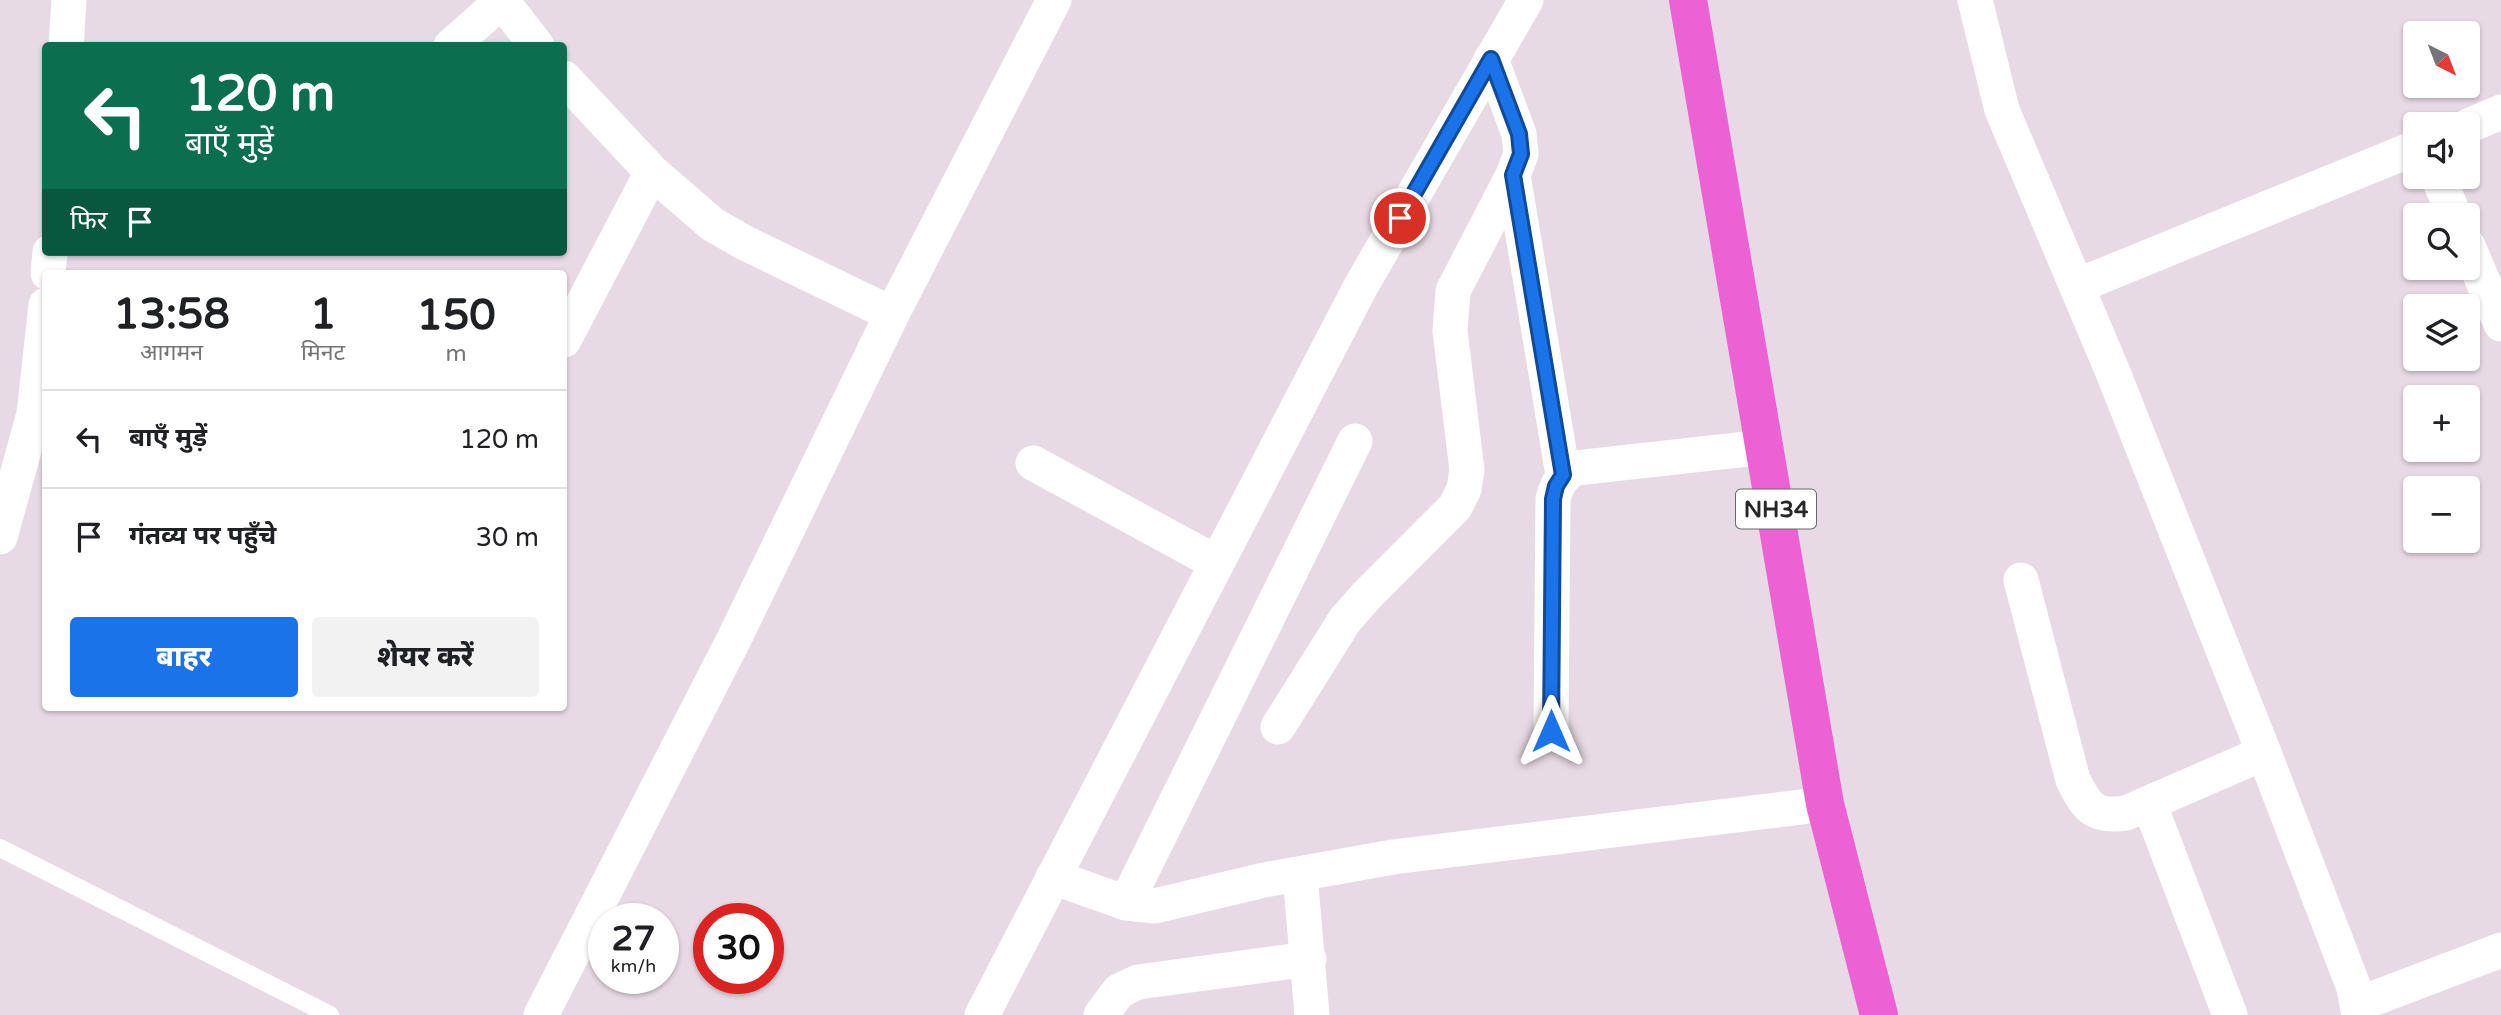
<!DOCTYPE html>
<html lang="hi">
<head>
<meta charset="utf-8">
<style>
  :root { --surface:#fff; --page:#f2f2f2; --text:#202124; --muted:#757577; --line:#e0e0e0; --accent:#1a73e8 }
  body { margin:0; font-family:"Varela Round","Noto Sans Devanagari",sans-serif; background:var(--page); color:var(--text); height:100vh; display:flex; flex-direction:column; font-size:26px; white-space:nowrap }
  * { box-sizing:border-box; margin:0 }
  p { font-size:23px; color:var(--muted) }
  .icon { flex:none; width:38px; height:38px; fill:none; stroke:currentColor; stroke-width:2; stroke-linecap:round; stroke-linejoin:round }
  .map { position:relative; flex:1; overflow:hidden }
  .drawer { position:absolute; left:42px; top:270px; width:525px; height:441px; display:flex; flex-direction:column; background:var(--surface); border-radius:7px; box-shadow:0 2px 5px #0004 }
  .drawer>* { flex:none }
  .banner { position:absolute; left:42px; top:42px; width:525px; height:214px; border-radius:7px; box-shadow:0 2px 5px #0004; background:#0b6e4f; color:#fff; overflow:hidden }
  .needle { width:46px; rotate:138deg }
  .fabs { position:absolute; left:2403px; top:21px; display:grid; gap:14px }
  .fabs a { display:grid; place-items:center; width:77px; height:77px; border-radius:7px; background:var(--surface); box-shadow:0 2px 5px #0004; font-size:35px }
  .speed { position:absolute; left:588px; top:903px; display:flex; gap:14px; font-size:35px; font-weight:700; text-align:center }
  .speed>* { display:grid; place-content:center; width:91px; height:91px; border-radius:50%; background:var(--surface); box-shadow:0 2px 5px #0004; line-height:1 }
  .speed small { font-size:18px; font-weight:400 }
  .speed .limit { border:10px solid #d22; background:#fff; color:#111 }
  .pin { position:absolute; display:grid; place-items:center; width:60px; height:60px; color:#fff; margin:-30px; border:4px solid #fff; border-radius:50%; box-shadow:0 2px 7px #0007 }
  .me { position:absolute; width:77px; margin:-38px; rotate:0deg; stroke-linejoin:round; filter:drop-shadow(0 0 5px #0008) }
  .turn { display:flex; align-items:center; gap:24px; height:147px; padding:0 28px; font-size:32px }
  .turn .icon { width:91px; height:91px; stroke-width:2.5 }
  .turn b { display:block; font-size:49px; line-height:60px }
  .then { display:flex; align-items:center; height:66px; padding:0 28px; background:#0003; gap:14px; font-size:26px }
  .eta { display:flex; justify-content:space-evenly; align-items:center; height:119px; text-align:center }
  .eta b { font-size:42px; font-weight:800; line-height:49px }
  .primary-button { display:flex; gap:14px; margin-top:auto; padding:14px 28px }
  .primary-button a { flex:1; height:80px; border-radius:7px; background:var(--accent); color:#fff; font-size:28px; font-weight:800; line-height:80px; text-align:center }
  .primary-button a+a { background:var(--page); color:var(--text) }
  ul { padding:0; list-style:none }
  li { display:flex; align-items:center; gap:21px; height:98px; padding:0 28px; border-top:2px solid var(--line) }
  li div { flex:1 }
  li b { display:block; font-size:26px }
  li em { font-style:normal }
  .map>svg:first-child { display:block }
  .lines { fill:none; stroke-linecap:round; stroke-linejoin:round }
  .lane { stroke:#fff; stroke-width:18 }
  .street { stroke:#fff; stroke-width:35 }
  .highway { stroke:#ec62d4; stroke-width:38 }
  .route-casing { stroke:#114b97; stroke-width:18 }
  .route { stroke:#1a73e8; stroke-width:12 }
  .labels { text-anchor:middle; stroke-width:5; stroke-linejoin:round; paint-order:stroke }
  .shield { fill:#fff; stroke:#686868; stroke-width:2 }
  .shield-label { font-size:23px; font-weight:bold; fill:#272727 }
</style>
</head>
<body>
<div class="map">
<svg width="2501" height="1015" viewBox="0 0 2501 1015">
  <rect width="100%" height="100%" fill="#e8dae4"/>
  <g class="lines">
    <path class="lane" d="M0,848L330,1015"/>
    <path class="street" d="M501,0L537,46
      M1975,0L2002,110L2112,370L2264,753L2354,988L2359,1015
      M66,46L69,0
      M451,46L502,1
      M564,78L652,172L712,224L745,243L892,314
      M2468,126L2501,112
      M1513,175L1563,475
      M2438,177L2454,215
      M2468,246L2501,324
      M48,273L50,252
      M2077,286L2415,148
      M564,340L652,172
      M1033,463L1217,563
      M0,537L34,414L46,305
      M2021,580L2073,780C2087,807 2093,818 2126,813L2264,753
      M1278,727L1345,620L1367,595L1455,507L1464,489L1467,470L1450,331L1453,291L1513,175L1521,154L1519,134L1491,59
      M1551,731L1553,499C1557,484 1561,476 1576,468L1765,447
      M2149,803L2230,1015
      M1300,874L1312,1015
      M1053,877L1126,903L1155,906L1264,880L1393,857L1825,804
      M1126,903L1355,441
      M2359,1004L2501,950
      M541,1015L733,641L892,314L1054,0
      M982,1015L1361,286L1526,0
      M1101,1015L1119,991L1138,982L1309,959"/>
    <path class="highway" d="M1688,0L1825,804L1879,1015"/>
  </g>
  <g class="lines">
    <defs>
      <path id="route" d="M1400,218L1491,59L1519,134L1521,154L1513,175L1563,475L1556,486L1553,499L1551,731"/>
    </defs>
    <use href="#route" class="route-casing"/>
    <use href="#route" class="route"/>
  </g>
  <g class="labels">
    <rect class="shield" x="1736" y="489.5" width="80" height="39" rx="5"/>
    <g class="shield-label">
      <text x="1776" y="517">NH34</text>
    </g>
  </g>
</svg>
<div class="fabs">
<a><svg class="needle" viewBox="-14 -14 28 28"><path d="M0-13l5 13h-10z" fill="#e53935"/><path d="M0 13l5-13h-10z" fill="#757577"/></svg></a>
<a><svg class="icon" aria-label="sound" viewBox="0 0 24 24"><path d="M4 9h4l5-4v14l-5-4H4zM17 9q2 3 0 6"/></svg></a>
<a><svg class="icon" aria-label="search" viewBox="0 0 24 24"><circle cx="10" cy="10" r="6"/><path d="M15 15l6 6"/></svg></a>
<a><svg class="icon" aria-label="layers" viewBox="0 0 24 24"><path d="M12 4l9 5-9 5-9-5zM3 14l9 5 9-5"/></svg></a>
<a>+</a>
<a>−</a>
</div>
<div class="speed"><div>27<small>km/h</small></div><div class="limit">30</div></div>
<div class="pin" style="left:1400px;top:218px;background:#d93025"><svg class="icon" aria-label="arrive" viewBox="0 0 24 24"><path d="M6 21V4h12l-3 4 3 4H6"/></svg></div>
<svg class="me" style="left:1551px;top:731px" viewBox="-20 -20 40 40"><path d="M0-17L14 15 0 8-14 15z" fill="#1a73e8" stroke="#fff" stroke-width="4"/></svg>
<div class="banner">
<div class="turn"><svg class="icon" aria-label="left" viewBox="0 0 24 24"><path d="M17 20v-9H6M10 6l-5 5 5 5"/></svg><div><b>120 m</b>बाएँ मुड़ें</div></div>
<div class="then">फिर<svg class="icon" aria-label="arrive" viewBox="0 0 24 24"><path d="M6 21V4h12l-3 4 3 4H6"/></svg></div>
</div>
<section class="drawer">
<div class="eta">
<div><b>13:58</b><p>आगमन</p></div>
<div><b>1</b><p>मिनट</p></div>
<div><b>150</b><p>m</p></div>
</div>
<ul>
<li><svg class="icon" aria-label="left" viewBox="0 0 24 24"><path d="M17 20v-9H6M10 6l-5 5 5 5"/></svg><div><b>बाएँ मुड़ें</b></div><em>120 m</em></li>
<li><svg class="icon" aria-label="arrive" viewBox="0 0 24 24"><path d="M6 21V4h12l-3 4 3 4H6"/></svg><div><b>गंतव्य पर पहुँचे</b></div><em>30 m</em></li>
</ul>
<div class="primary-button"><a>बाहर</a><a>शेयर करें</a></div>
</section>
</div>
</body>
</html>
